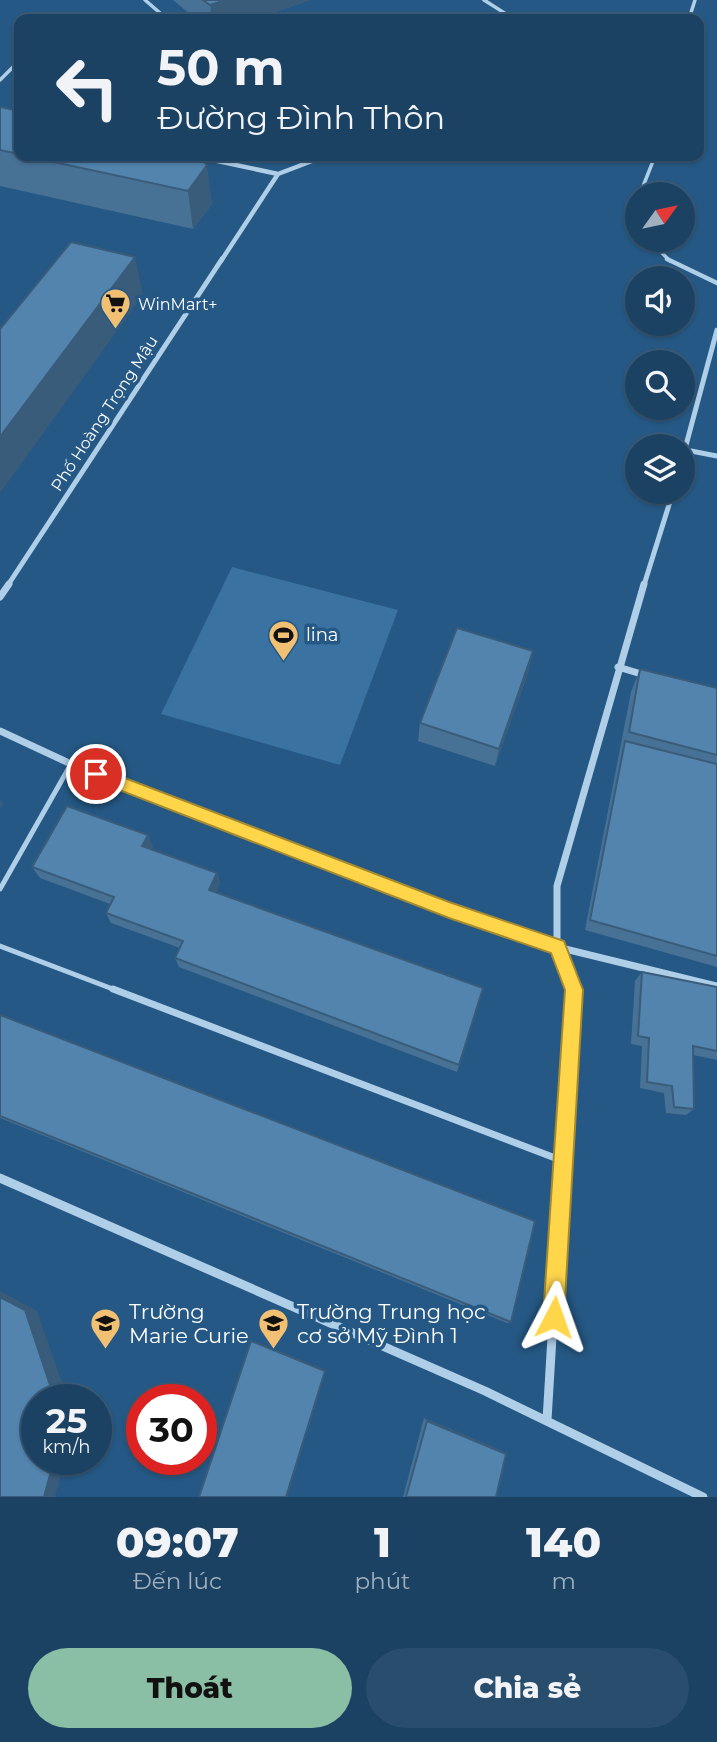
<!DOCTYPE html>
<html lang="vi">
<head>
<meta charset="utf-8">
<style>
  :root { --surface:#1c4263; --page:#294d6c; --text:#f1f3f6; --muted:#a0b0be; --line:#3a5b78; --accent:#8abfa5 }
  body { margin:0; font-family:Montserrat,sans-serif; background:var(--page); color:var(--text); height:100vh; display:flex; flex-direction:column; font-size:26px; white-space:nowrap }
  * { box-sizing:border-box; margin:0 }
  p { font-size:23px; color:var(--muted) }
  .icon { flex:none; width:38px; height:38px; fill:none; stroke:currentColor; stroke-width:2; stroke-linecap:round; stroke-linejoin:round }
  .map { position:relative; height:1497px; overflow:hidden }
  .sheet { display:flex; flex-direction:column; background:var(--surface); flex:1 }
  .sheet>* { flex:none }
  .top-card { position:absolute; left:14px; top:14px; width:690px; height:147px; border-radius:14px; box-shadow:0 2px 5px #0004,0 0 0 2px var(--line); background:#1c4263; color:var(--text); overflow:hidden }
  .needle { width:46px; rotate:57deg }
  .buttons { position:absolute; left:625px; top:182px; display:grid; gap:14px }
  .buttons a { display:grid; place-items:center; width:70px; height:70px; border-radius:50%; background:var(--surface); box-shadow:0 2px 5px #0004,0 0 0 2px var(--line); font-size:35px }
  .speed { position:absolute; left:21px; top:1384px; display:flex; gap:14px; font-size:35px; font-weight:700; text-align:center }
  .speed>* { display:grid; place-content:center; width:91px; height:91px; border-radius:50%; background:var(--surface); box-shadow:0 2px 5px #0004,0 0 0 2px var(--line); line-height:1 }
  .speed small { font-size:18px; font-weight:400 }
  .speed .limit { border:10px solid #d22; background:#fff; color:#111 }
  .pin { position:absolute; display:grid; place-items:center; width:60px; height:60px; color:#fff; margin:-30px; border:4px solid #fff; border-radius:50%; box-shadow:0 2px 7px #0007 }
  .me { position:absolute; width:77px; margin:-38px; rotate:4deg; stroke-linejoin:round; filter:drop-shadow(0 0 5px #0008) }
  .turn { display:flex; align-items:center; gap:24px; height:147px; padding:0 28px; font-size:32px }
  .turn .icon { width:91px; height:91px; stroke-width:2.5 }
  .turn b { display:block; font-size:49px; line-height:60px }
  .eta { display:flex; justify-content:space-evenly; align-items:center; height:119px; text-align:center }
  .eta b { font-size:42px; font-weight:800; line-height:49px }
  .button { display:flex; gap:14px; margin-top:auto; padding:14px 28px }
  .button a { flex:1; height:80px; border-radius:42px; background:var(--accent); color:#111; font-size:28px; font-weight:800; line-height:80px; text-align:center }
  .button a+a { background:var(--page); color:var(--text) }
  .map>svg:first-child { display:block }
  .green { fill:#3a72a1 }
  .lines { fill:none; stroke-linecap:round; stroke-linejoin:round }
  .service-far3 { stroke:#afcee8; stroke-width:3.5 }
  .service-far2 { stroke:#afcee8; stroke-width:4.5 }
  .service-far1 { stroke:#afcee8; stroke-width:5 }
  .service { stroke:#afcee8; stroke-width:7 }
  .minor-far3 { stroke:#afcee8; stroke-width:4.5 }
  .minor-far2 { stroke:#afcee8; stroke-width:5 }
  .minor-far1 { stroke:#afcee8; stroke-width:7 }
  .minor { stroke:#afcee8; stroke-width:9 }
  .wall { fill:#477296 }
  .shaded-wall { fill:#395c7a }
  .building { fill:#5284ae; stroke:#395c7a; stroke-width:2 }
  .route { fill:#ffd54a; stroke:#a68a30; stroke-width:2 }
  .labels { text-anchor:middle; stroke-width:7; stroke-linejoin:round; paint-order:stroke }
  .far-poi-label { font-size:16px; fill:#fff; stroke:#255884; text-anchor:start }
  .far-street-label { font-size:16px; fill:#fff; stroke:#255884 }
  .poi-label { font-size:18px; fill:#fff; stroke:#255884; text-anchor:start }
  .near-poi-label { font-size:21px; fill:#fff; stroke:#255884; text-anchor:start }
</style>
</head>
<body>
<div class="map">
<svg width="717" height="1497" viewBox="0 0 717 1497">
  <rect width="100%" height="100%" fill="#255884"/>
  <path class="green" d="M232,567L398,610L340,765L161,714Z"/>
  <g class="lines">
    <path class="service-far3" d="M145,0L167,19
      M484,0L514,19
      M689,19L695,0
      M0,80L19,61
      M640,194L655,156
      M649,240L670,261"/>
    <path class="service-far2" d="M667,259L717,283"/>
    <path class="service-far1" d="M0,889L71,764
      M0,946L118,991"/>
    <path class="service" d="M113,989L563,1161"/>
    <path class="minor-far3" d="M194,156L278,174L325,156
      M221,261L278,174"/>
    <path class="minor-far2" d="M686,450L717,456
      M682,460L717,330
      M8,585L222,259
      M644,585L673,492"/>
    <path class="minor-far1" d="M0,597L9,584
      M618,667L648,676
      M0,731L71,764L449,910L557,947L717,986
      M574,991L557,947V886L644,584"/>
    <path class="minor" d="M0,1178L485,1391L703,1497
      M547,1420L573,989"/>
  </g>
  <path class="wall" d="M173,0H310L255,19H196Z
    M0,107L19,111V156H198L212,204L193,229L0,186Z
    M640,669L717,688V967L585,930L631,692Z
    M529,670L495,766L418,741L420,723Z
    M153,846L151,849L217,873L220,883L216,892L483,988L457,1072L179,967L175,958L180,948L111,923L106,913L110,904L40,878L32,867Z
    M642,972L717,987V1060L693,1055L694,1109L686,1115L666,1113L664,1093L640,1088L642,1046L631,1044L635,981Z
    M0,1015L511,1322L507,1323L0,1118Z
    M424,1418L500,1450L506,1454L496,1497H403Z"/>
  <path class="shaded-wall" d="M226,0H310L255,19H212L210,5Z
    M207,165L212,204L193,229L188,191Z
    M135,257L143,295L0,493V437Z
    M533,651L529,670L495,766L499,749Z
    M0,799L3,804L0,809Z
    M148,835L153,846L147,857L142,846Z
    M217,873L220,883L212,900L209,890Z
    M0,1291L37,1311L68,1400H55L0,1297Z
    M251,1341H255L326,1370L287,1497H286Z
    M424,1418L500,1450L506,1454L427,1421Z
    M54,1460H65L55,1497H44Z"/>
  <path class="building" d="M203,0H226L210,5Z
    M0,107L19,111V154L0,150Z
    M26,156H198L207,165L188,191Z
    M71,242L135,257L0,437V329Z
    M457,628L533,651L499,749L420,723Z
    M640,669L717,688V755L629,732Z
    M625,741L717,764V956L590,920Z
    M67,806L148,835L142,846L217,873L209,890L483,988L459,1065L175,958L183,941L106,913L114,897L32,867Z
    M642,972L717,987V1051L693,1046L694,1109L674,1107L672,1086L647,1082L649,1038L638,1036Z
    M0,1015L535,1221L511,1322L0,1116Z
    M0,1297L25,1310L55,1400H37V1460H54L44,1497H0Z
    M251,1341L325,1371L286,1497H199Z
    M427,1421L506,1454L496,1497H406Z"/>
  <path class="route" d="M96,767L449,902L564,941L583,990L564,1317L561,1324L554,1327L546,1324L543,1317L565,990L551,953L449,918L91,779L88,774L91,769Z"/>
  <defs>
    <symbol id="supermarket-pin" viewBox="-11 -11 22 30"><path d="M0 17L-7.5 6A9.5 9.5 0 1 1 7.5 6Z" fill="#f1c073" stroke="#255884"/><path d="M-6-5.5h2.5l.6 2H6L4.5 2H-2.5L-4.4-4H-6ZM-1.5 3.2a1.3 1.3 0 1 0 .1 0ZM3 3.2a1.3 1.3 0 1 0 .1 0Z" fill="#111"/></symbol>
    <symbol id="stadium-pin" viewBox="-11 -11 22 30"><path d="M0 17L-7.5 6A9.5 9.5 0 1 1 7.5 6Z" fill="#f1c073" stroke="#255884"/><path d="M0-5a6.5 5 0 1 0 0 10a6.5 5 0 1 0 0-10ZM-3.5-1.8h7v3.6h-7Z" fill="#111"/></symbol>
    <symbol id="school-pin" viewBox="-11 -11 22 30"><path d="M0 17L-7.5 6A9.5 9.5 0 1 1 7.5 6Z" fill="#f1c073" stroke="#255884"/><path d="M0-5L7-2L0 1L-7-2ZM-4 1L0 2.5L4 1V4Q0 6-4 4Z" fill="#111"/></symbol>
  </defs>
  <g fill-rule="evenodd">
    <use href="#supermarket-pin" x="98" y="286" width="35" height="47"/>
    <use href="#stadium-pin" x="266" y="618" width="35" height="47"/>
    <use href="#school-pin" x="88" y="1306" width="35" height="47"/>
    <use href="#school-pin" x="256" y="1306" width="35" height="47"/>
  </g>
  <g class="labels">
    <g class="far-poi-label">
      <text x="138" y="310">WinMart+</text>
    </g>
    <g class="far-street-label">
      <text transform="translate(104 413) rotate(-57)" y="6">Phố Hoàng Trọng Mậu</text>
    </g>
    <g class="poi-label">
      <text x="306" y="641">lina</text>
    </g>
    <g class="near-poi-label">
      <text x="129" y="1319">Trường<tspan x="129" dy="24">Marie Curie</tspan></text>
      <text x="297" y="1319">Trường Trung học<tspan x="297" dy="24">cơ sở Mỹ Đình 1</tspan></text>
    </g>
  </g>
</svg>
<div class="buttons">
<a><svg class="needle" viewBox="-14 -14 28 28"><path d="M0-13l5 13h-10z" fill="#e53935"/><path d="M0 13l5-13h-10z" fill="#a0b0be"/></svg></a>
<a><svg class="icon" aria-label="sound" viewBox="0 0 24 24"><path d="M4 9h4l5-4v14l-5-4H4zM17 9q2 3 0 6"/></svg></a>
<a><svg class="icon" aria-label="search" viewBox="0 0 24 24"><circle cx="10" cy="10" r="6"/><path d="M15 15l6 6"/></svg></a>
<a><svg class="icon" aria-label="layers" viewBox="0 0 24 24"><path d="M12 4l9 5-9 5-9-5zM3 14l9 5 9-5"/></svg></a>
</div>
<div class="speed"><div>25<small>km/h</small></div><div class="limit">30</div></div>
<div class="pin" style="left:96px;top:774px;background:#d93025"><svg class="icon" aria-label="arrive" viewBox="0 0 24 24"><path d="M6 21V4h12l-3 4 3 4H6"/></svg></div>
<svg class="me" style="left:554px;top:1317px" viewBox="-20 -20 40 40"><path d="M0-17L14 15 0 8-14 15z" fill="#ffd54a" stroke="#fff" stroke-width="4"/></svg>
<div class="top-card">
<div class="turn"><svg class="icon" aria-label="left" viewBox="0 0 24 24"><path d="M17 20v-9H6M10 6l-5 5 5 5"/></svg><div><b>50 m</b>Đường Đình Thôn</div></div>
</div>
</div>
<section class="sheet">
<div class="eta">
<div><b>09:07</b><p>Đến lúc</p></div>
<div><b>1</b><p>phút</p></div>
<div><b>140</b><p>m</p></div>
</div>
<div class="button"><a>Thoát</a><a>Chia sẻ</a></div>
</section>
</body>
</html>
